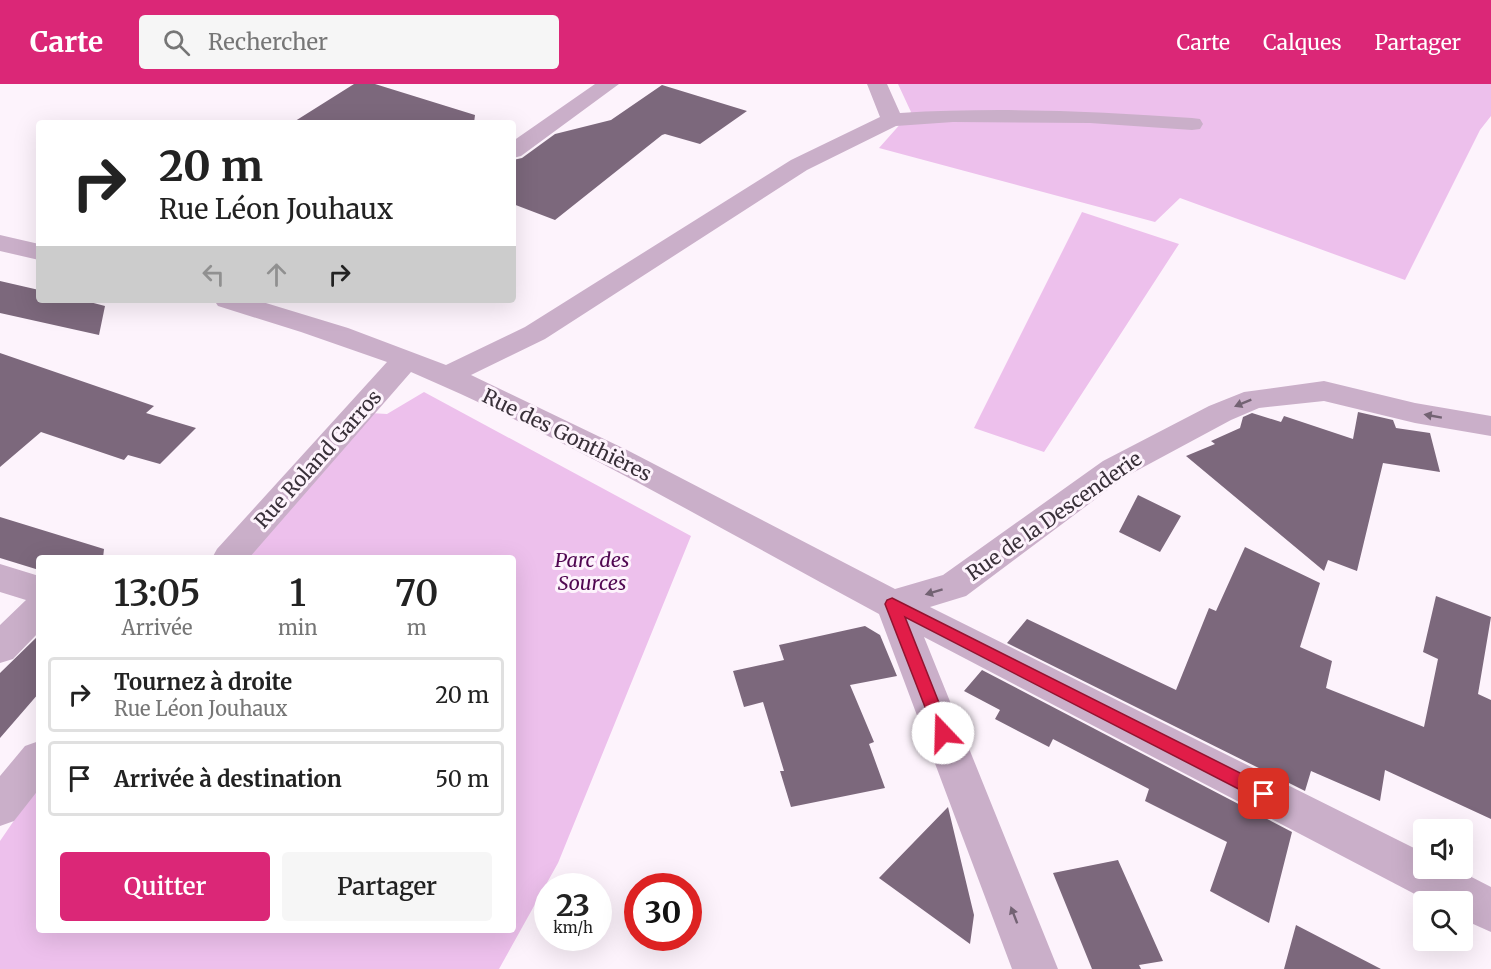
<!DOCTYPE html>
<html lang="fr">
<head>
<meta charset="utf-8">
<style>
  :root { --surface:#fff; --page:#f6f6f6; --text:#222; --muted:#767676; --line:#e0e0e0; --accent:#db2777 }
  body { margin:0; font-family:Merriweather,serif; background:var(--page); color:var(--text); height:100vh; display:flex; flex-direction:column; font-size:22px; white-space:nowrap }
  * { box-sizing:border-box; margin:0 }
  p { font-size:20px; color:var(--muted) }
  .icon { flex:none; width:33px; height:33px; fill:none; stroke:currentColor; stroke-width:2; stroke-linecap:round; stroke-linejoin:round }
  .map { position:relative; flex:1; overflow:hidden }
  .side { position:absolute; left:36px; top:471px; width:480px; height:378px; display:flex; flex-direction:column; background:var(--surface); border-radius:6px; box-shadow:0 6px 24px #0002 }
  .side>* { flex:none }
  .banner { position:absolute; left:36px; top:36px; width:480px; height:183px; border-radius:6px; box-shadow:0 6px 24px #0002; background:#fff; color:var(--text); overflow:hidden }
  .tools { position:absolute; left:1413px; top:735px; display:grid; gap:12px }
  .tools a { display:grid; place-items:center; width:60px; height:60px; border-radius:6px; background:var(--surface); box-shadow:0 6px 24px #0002; font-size:30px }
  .speed { position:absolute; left:534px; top:789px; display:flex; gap:12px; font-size:30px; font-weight:700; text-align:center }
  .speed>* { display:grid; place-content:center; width:78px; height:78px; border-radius:50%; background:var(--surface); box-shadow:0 6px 24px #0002; line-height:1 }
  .speed small { font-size:15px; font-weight:400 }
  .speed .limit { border:9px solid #d22; background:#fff; color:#111 }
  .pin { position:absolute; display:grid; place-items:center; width:51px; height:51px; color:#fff; margin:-26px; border-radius:12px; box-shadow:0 3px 9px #0006 }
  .me { position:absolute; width:66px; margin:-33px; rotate:339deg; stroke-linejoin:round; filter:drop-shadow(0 0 4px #0008) }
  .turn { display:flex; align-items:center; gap:21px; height:126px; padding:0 24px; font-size:27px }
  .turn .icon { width:78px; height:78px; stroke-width:2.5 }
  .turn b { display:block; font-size:42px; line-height:51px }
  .lanes { display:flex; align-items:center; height:57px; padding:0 24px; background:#0003; justify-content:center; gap:30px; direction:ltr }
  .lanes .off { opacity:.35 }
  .eta { display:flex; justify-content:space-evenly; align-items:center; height:102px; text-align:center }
  .eta b { font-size:36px; font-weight:600; line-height:42px }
  .cta { display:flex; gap:12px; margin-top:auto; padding:12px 24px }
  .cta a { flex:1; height:69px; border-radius:6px; background:var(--accent); color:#fff; font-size:24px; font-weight:600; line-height:69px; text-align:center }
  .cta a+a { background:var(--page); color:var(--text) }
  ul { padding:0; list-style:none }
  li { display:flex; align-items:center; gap:18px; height:75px; margin:0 12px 9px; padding:0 12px; border:3px solid var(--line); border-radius:6px }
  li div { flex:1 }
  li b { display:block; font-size:22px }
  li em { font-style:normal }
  header { display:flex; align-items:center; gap:36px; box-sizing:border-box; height:84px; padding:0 30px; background:var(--accent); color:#fff }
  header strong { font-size:28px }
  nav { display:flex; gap:33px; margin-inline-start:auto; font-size:21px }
  .search { width:420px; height:54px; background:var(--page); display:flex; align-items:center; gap:15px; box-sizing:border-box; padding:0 21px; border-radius:6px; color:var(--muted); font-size:22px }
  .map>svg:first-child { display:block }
  .green { fill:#edc0ec }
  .building { fill:#7c687c }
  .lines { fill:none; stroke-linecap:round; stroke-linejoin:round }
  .minor { fill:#caafc9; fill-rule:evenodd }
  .oneway { fill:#736373 }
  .route { fill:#e11d48; stroke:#92132f; stroke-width:1.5 }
  .labels { text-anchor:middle; stroke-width:6; stroke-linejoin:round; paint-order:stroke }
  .street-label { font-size:20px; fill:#393039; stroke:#fdf3fc }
  .park-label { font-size:20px; font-style:italic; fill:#500751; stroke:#fdf3fc }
</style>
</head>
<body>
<header>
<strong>Carte</strong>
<div class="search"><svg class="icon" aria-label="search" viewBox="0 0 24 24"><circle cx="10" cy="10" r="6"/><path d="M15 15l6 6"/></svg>Rechercher</div>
<nav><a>Carte</a><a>Calques</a><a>Partager</a></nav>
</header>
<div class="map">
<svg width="1491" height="885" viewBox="0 0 1491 885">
  <rect width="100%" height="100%" fill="#fdf3fc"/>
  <path class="green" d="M898,0H1491V32L1480,46L1405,196L1180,114L1155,138L879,64L911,28Z
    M1082,128L1179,160L1044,368L974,344Z
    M424,308L691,452L558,779L499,885H0V757L39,700V846H513V474H240L370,329L387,330Z"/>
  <path class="building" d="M354,0H375L475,31L474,39H292Z
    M662,1L747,27L700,60L665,50L662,51L555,136L513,120V76L522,74L555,50L611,36Z
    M0,197L39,206V216H82L105,222L99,251L0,229Z
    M0,269L154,322L146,329L196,344L160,380L128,371L124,376L41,348L0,383Z
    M1358,328L1393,336L1396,344L1430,349L1440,388L1383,379L1357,487L1328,476L1324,487L1186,372L1215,360L1211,357L1240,344L1243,333L1252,329L1281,338L1284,332L1353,355Z
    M1138,411L1181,432L1160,468L1119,448Z
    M0,433L104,465L103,474H39V486L0,474Z
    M1245,463L1320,499L1300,563L1332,577L1326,604L1424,643L1438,575L1423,568L1436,512L1491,533L1478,610L1491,616V735L1385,686L1380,717L1311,687L1305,707L1007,559L1027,535L1176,606L1209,524L1216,527Z
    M865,542L880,551L897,592L850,601L874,658L869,660L885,704L791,723L780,687H784L763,618L744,623L733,587L784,576L779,561Z
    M39,551V609L0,654V589Z
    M982,586L1292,748L1269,839L1210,807L1227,758L1145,717L1149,705L1053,655L1049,663L995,635L1000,626L964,607Z
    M948,723L974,831L970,860L879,794Z
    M1118,776L1163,877L1139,881L1141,885H1092L1053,789Z
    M1296,841L1381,885H1284Z"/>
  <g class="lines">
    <path class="minor" d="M595,0H619L521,72L513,74V57Z
      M867,0H887L900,29C997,23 1095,27 1192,34L1200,35L1203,40L1200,45L1192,46L1090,39L953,38L896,42L807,86L545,255L471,291L627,366L895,505L943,491L1103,377L1209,322L1244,308L1324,297L1415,319L1491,332V352L1415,339L1324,317L1259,324L1231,336L1125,393L966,512L930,523L1424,769V784H1454L1491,803V848L1462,835V818H1430L924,553L1058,885H1012L879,530C724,447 572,357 411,288L249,474H212L217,465L387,278L301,248L218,222L214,216H256L348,244L446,281L525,243L791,76L880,33Z
      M0,151L39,160V176L0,167Z
      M0,480L39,492V548L13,575L0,579V541L26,516L0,508Z
      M39,657V705L14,737L0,742V692L25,662Z"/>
  </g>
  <defs><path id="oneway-solid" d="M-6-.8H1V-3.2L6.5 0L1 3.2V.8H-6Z" transform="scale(1.5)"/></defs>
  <g class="oneway">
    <use href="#oneway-solid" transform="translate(1243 319) rotate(158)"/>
    <use href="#oneway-solid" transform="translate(1433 332) rotate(-170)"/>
    <use href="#oneway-solid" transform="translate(934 508) rotate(163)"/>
    <use href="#oneway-solid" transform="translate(1014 831) rotate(-111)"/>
  </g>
  <path class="route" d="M892,514L1270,704L1272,710L1270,715L1264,717L1258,715L905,533L951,649L949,654L943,656L937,654L885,520L887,516Z"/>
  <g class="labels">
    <g class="street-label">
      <text transform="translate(567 351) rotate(26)" y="7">Rue des Gonthières</text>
      <text transform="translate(318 375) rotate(-48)" y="7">Rue Roland Garros</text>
      <text transform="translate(1054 432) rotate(-35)" y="7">Rue de la Descenderie</text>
    </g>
    <g class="park-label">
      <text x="592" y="483">Parc des<tspan x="592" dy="23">Sources</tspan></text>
    </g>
  </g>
</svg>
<div class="tools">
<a><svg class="icon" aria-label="sound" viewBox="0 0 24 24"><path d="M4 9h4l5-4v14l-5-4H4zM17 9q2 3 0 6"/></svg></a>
<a><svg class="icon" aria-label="search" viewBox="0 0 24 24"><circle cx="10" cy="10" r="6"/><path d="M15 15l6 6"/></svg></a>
</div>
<div class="speed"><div>23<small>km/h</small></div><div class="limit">30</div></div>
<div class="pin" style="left:1264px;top:710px;background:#d93025"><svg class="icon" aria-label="arrive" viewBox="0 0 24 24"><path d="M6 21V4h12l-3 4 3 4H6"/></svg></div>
<svg class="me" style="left:943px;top:649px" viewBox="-20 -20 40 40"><circle r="19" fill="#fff"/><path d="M0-13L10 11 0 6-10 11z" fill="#e11d48"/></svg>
<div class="banner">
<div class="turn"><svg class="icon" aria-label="right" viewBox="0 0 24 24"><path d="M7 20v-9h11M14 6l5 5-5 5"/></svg><div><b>20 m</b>Rue Léon Jouhaux</div></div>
<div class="lanes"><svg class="icon off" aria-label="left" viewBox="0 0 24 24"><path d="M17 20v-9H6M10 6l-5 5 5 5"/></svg><svg class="icon off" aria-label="ahead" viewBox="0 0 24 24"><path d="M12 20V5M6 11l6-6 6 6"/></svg><svg class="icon" aria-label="right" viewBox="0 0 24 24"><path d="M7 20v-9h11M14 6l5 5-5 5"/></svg></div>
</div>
<section class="side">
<div class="eta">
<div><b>13:05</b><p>Arrivée</p></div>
<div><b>1</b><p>min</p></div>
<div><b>70</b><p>m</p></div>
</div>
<ul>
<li><svg class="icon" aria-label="right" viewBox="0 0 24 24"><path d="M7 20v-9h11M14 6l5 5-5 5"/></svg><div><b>Tournez à droite</b><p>Rue Léon Jouhaux</p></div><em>20 m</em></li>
<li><svg class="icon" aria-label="arrive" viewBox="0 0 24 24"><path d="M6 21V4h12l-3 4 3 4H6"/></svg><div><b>Arrivée à destination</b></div><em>50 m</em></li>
</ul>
<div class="cta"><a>Quitter</a><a>Partager</a></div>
</section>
</div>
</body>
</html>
